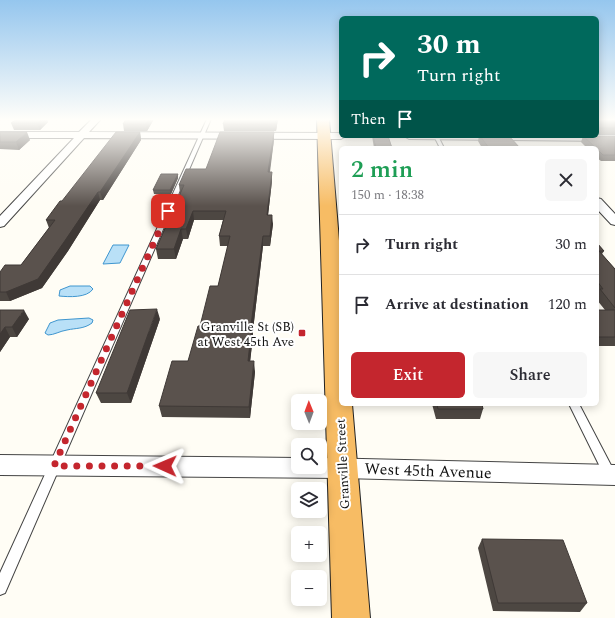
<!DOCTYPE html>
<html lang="en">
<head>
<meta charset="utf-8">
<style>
  :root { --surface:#fff; --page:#f7f7f7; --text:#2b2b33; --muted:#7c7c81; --line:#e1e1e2; --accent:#c4262e }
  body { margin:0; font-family:Spectral,serif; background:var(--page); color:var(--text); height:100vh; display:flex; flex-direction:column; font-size:15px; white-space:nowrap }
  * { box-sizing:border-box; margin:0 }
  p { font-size:13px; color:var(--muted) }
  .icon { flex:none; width:22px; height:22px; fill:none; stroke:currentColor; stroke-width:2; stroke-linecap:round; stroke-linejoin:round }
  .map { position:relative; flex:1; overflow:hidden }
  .side { position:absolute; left:339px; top:146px; width:260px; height:260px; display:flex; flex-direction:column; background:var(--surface); border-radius:6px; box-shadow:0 2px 10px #0003 }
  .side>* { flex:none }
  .guide { position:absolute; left:339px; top:16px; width:260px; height:122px; border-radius:6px; box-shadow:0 2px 10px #0003; background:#00695c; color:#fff; overflow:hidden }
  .needle { width:26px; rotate:359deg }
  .tools { position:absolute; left:291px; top:394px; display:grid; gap:8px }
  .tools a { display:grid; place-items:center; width:36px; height:36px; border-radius:6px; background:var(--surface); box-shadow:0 2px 10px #0003; font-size:20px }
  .pin { position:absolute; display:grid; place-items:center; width:34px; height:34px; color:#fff; margin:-17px; border-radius:8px; box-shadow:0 2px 6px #0006 }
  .me { position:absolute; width:44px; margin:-22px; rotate:271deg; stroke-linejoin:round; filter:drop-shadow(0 0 3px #0008) }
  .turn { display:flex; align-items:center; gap:14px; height:84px; padding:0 12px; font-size:18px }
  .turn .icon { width:52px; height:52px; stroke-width:2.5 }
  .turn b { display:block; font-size:28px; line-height:34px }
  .then { display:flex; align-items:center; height:38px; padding:0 12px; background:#0003; gap:8px; font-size:15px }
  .round { display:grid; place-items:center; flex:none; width:42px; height:42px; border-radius:6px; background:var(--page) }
  .overview { display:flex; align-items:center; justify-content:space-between; height:68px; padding:0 12px }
  h1 { font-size:24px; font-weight:600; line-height:30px; color:#1e9e55 }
  .button { display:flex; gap:8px; margin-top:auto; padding:8px 12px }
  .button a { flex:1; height:46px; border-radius:6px; background:var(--accent); color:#fff; font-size:16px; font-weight:600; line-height:46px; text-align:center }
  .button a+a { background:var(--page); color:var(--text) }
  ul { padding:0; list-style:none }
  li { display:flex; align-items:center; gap:12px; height:60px; padding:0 12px; border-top:1px solid var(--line) }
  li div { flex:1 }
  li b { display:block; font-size:15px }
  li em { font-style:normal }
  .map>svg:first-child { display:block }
  .water { fill:#b9e0f7; stroke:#3f96cf }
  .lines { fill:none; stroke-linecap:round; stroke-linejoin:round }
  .service-casing { stroke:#444; stroke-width:2 }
  .minor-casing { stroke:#444; stroke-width:2 }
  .trunk-casing { stroke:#222; stroke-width:2 }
  .service { fill:#fff; fill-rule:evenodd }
  .minor { fill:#fff; fill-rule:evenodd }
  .trunk { fill:#f7bc64; fill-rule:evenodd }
  .wall { fill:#4d4742 }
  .shaded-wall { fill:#3f3936 }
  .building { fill:#5a524d; stroke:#3f3936 }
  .route { stroke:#c4262e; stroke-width:7; stroke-dasharray:0 12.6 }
  .poi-dot { fill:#c4262e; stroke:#fff; stroke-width:1.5 }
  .labels { text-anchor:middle; stroke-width:4; stroke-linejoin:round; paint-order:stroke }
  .poi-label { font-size:13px; fill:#111; stroke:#fff; text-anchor:end }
  .street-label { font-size:13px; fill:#111; stroke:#fff }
  .near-street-label { font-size:16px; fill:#111; stroke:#fff }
</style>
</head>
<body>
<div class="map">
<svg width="615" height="618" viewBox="0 0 615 618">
  <rect width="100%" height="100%" fill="#fffdf5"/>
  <path class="water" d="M113,245H129L120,263L103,264Z
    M70,286H90L93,289C87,298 69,297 59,296L60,290Z
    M89,318L93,320L92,323C84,329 76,328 67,330C60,331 54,335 48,335L45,333L50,323L58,320Z"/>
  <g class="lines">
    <defs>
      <path id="service" d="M207,119H211L5,593L0,595V573Z
        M434,136H438L444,148H440Z
        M569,404H579L614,471L615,474L614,479L610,480L606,479Z"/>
      <path id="minor" d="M92,119H101L89,132L341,133V136H346L341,139L84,138L4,226L0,227V216L74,138H0V132H79Z
        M597,135H615V141L409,139L404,136Z
        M597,198L601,199L615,214V225L611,224L597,209Z
        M0,455L298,458V467H320V458L615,465V485L342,478L0,475Z"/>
      <path id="trunk" d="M317,119H329L341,265V404H352L370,618H332Z"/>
    </defs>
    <use href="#service" class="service-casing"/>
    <use href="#minor" class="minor-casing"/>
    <use href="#trunk" class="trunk-casing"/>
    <use href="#service" class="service"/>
    <use href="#minor" class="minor"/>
    <use href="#trunk" class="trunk"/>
  </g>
  <path class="wall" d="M17,119H47L48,122L40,130H14L11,123Z
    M154,119L147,131H124L123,124Z
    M278,119L276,131H224L223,124Z
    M597,119H615V134H597Z
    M0,132L30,140L19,150L0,149Z
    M140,132L141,140L103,200H100L68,251L42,288L10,301H0V272L21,265L49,228L46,220Z
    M372,136H388L392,148H374Z
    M479,136H509L520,148H482L478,141Z
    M583,136H615V161H601L597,158V148H587L581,142Z
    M274,140L270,172L272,181L268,215L273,224L270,246H263L253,330V336L250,361L255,372L250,418L162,417L159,406L188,361L200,326L218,286L228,246H220L219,236L223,220H194L188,239H183L176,259H158L156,249L180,193L179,185Z
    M178,174V178L171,194H154L153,190Z
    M597,243L604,251L602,254L615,269V346H597V310H605L597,300Z
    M0,310L29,319L17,337H10L0,352Z
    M160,319L131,403H101L96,393Z
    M432,404H482L483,409L480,419H436Z
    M482,539L587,603L580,612L493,611L478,548Z"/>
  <path class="shaded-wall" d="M42,119H47L48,122L40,130L37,123Z
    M148,119H154L147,131L146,124Z
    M276,119H278L276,131L275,124Z
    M27,132L30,140L19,150L16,142Z
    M140,132L141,140L103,200L100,192Z
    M274,132V140L268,181V172Z
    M272,172V181L267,224V215Z
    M178,174V178L171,194L170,190Z
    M98,192L100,200L68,251L42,288L10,301L6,292Z
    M193,211L194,220L188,239L186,229Z
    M272,215L273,224L270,246V236Z
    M181,229L183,239L176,259L174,249Z
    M263,236V246L253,330V336L249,372L248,361L251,325Z
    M157,309L160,319L131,403L127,393Z
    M24,310L29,319L17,337L12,327Z
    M5,327L10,337L0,352V334Z
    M254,361L255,372L250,418L249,407Z"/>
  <path class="building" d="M17,119H42L37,123H11Z
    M126,119H148L146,124H123Z
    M225,119H276L275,124H223Z
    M597,119H615V128H597Z
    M0,132H27L16,142H0Z
    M116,132H140L100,192H98L64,242L38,279L6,292H0V272L5,265H21L55,220H46L60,201H62Z
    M220,132H274L268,172H272L267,215H272L270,236H263L251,325H252L248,361H254L249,407L159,406L172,361H188L198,326H200L210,286H218L230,236H219L226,211H193L186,229H181L174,249H156L184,185H179L186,169H206Z
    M373,136H388L392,148H376Z
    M480,136H509L520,148H489Z
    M583,136H615V155H603L597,149V148H596Z
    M161,174H178L170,190H153Z
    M597,243L604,251H599L615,269V308L600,289H603L597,281Z
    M157,309L127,393H96L130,310Z
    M0,310H24L12,327H5L0,334Z
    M597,310H615V337H597Z
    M437,404H482L483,409H438Z
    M482,539L563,540L587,603H498Z"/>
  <linearGradient id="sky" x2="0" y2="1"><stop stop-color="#95c6ee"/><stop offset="0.58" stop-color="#fffefa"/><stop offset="1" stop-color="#fffefa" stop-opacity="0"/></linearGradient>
  <rect width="615" height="206" fill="url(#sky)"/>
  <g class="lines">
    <path class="route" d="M165,466H54L168,211"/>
  </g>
  <rect class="poi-dot" x="298" y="329" width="8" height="8" rx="2"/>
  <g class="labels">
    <g class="poi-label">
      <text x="294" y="331">Granville St (SB)<tspan x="294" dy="15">at West 45th Ave</tspan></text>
    </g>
    <g class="street-label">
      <text transform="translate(342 464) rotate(-93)" y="5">Granville Street</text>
    </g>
    <g class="near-street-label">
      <text transform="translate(428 470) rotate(2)" y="6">West 45th Avenue</text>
    </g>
  </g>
</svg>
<div class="tools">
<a><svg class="needle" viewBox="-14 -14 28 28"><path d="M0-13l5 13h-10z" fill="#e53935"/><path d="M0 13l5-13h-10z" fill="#7c7c81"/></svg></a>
<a><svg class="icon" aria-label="search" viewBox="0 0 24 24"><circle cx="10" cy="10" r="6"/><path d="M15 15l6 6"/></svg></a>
<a><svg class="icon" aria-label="layers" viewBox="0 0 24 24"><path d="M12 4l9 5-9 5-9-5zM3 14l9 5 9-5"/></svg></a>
<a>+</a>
<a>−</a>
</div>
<div class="pin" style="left:168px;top:211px;background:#d93025"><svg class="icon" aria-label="arrive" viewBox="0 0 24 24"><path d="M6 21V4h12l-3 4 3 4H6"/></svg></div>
<svg class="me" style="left:165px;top:466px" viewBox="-20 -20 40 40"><path d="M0-17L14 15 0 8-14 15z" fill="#c4262e" stroke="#fff" stroke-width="4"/></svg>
<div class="guide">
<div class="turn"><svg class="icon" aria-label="right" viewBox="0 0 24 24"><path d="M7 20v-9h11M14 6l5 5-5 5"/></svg><div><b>30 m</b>Turn right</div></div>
<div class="then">Then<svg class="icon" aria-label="arrive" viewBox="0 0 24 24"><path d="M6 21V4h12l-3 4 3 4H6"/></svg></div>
</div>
<section class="side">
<div class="overview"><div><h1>2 min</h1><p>150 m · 18:38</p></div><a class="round"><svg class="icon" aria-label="close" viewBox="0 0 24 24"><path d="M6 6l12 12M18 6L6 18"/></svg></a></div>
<ul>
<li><svg class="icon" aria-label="right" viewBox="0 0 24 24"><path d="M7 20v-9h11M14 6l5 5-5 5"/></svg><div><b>Turn right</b></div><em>30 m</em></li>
<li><svg class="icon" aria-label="arrive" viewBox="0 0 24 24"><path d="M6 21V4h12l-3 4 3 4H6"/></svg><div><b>Arrive at destination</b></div><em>120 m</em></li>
</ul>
<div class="button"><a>Exit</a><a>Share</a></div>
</section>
</div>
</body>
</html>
